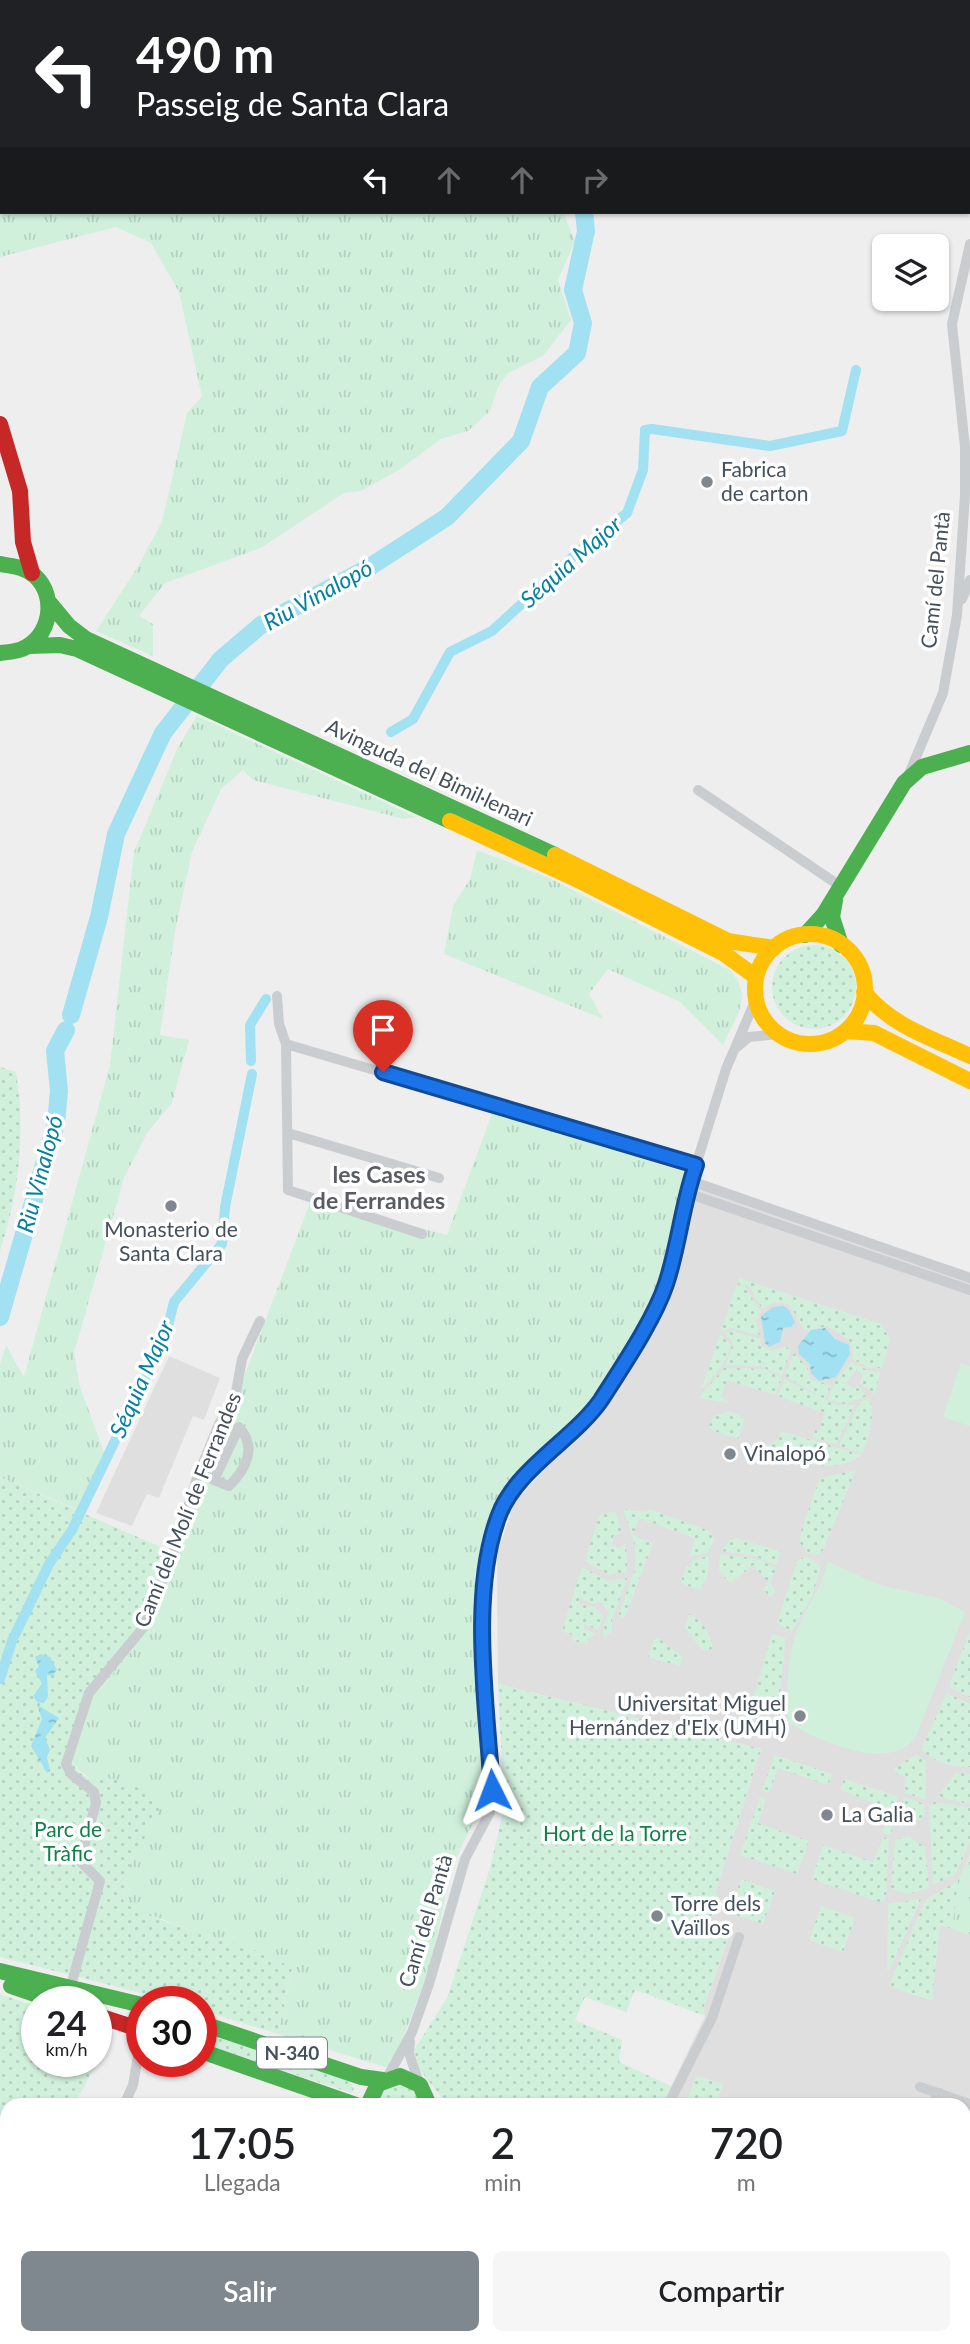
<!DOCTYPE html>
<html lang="es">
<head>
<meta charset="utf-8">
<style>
  :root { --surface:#fff; --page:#f6f6f6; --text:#202124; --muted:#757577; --accent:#80888f }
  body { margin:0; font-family:Lato,sans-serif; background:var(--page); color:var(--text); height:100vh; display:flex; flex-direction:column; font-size:26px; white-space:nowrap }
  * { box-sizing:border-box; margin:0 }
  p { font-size:23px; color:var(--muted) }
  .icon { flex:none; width:38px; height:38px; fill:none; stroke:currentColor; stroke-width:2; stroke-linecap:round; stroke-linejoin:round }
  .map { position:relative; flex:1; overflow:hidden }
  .details { position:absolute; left:0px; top:2098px; width:971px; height:247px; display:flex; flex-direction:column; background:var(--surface); border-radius:21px 21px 0 0; box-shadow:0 2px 5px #0004 }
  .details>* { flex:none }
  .guide { position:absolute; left:0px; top:0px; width:971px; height:214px; box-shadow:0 2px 5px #0004; background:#202124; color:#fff; overflow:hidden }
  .fabs { position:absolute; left:872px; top:234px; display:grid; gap:14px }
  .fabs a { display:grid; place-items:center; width:77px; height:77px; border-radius:10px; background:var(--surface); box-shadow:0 2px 5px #0004; font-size:35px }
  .speed { position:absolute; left:21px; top:1986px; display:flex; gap:14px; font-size:35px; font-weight:700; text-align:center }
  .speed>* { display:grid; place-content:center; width:91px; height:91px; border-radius:50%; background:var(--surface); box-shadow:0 2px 5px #0004; line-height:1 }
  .speed small { font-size:18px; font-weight:400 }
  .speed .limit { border:10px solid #d22; background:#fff; color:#111 }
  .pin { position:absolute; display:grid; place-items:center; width:60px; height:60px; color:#fff; margin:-72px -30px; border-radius:50% 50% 50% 0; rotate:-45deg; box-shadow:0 0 7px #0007 }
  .pin .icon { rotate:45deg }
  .me { position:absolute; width:77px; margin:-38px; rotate:357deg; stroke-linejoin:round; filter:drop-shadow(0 0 5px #0008) }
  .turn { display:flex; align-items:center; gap:24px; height:147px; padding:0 21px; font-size:32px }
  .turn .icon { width:91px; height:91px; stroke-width:2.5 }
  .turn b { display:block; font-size:49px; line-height:60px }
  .lanes { display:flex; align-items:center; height:66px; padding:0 21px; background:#0003; justify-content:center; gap:35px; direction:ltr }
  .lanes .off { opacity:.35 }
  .eta { display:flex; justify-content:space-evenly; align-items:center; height:119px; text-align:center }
  .eta b { font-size:42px; font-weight:600; line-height:49px }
  .action { display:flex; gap:14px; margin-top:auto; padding:14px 21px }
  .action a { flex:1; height:80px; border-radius:10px; background:var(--accent); color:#fff; font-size:28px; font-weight:600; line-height:80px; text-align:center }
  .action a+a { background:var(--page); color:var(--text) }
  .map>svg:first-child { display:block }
  .education { fill:#e0dfe0 }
  .grass { fill:url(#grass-tufts) }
  .park { fill:url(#park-dots) }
  .pitch { fill:#d0f0dc }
  .water { fill:url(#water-ripples) }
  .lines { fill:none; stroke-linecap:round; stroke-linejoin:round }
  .canal { stroke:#a2e1f1; stroke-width:10 }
  .river { stroke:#a2e1f1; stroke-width:18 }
  .street { stroke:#cacdcf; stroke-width:10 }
  .fast { stroke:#4caf50; stroke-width:16 }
  .slow { stroke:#ffc107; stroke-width:16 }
  .jam { stroke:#c62828; stroke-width:16 }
  .route-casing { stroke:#114b97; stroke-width:18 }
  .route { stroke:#1a73e8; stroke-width:12 }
  .poi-dot { fill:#80888f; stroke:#fff; stroke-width:2.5 }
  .labels { text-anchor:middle; stroke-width:7; stroke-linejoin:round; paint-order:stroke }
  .shield { fill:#fff; stroke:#7c858d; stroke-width:2 }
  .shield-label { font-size:19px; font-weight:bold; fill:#44515c }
  .poi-label { font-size:21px; fill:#44515c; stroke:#fff; text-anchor:start }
  .street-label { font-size:21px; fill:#44515c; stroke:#fff }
  .park-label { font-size:21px; fill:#108248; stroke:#fff }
  .water-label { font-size:23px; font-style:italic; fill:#0481a0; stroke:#fff }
  .neighbourhood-label { font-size:23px; font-weight:bold; fill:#595d63; stroke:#fff }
</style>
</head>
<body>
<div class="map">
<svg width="970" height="2344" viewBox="0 0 970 2344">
  <defs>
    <pattern id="grass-tufts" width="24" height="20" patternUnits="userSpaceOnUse" patternTransform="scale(1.75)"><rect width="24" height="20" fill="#d0f0dc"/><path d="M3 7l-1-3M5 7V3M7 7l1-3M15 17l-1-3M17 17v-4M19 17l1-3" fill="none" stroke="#b4d0bf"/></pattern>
    <pattern id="park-dots" width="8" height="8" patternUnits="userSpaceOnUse" patternTransform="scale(1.75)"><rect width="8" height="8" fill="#d0f0dc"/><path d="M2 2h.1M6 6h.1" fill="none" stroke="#b4d0bf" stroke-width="1.8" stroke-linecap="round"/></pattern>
    <pattern id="water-ripples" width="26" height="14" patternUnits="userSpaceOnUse" patternTransform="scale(1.75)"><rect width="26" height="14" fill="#a2e1f1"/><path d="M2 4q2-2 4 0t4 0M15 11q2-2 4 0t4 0" fill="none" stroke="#86b9c6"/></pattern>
  </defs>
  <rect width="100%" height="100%" fill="#efeeee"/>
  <path class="education" d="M695,1184L970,1272V2268L964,2267V2105H662L705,2016L703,2009L730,1933L709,1925L719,1897L715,1893L761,1749L498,1684L497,1554L515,1501L590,1422L666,1301Z
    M169,1356L220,1378L204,1420L193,1416L159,1498L147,1494L132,1526L96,1513Z
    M85,2338H198L203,2344H82Z"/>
  <path class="grass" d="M0,0H173L2,2V212H563L575,241L558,280L571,320L543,356L508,373L498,387L490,411L468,431L441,439L399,470L361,491L344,493L261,548L165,583L139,616L153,624V656L96,631L137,568L162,522L187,413L202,397L179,292L151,243L116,227L0,257Z
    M224,0H576V2H225Z
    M197,716L416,817L404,819L253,780L243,770L221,789L192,852L175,931L160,1035L189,1040L172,1103L147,1133L124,1178L74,1353L80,1387L104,1452L78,1510L0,1477V1364L6,1345L24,1377L110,1065L134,852L178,747Z
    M477,850L549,878L730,970C754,997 736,1016 723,1045L680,1002L608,969L589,994L603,1019L444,954L453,906L470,879Z
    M493,1111L684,1172L662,1283L591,1405L497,1500L485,1565L482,1804L451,1869L431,1965L391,2069L278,2034L292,1969C238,1938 174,1932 123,1900L128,1869L140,1842L118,1780C97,1780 82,1780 72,1760L88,1704L142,1638L177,1554L311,1200L447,1235Z
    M970,1853V1935L952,1929L958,1881Z"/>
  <path class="park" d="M772 987a42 42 0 1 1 84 0a42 42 0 1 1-84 0Z
    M0,1067L16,1072C26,1133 19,1193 0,1251Z
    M739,1278L881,1324L890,1339L882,1368H870L852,1359C857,1340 840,1334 827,1326L805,1331L789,1304L774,1302L762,1309L749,1286L737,1284Z
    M744,1285L760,1311L756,1320L760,1336L732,1328L721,1331L736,1286Z
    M733,1331L760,1339L762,1346L772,1351L784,1346L791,1350L782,1375L759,1366L726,1365L733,1342L725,1333Z
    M720,1334L731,1345L724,1363L701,1391Z
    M794,1353L807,1367L811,1380L831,1385L825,1399L785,1376Z
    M851,1362L869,1371L880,1372L875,1394L860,1382L863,1375L856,1369L846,1383L854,1389L858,1385L866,1396L846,1404L828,1400L834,1383Z
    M724,1368L763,1369L782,1378L775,1395L727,1380L721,1397L730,1403L699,1398Z
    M784,1379L836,1405H855L836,1445L813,1437L815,1430L819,1431L825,1413L778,1396Z
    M868,1398C877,1412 868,1438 863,1453L839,1446L859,1403Z
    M730,1411L745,1419L738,1439L711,1430L709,1426L714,1416Z
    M781,1431L862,1455C832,1478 796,1459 764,1449L766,1445L778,1439Z
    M856,1470L823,1550L818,1555L809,1553L800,1543L801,1531L820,1478Z
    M0,1477L177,1554L142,1638L88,1704L72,1761C85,1787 97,1774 119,1780C132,1784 153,1795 162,1805L128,1869L123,1900L161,1920L266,1954L292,1968L278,2034L201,2010V2002H176L0,1957Z
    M623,1509L645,1512L650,1509L709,1531L714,1539L708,1553L691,1556H689L695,1538L639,1518L633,1535L653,1543L625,1617L621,1619L619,1614L634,1572H638L635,1570V1545Z
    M615,1511L622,1532L613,1536L612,1545L619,1548L626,1543L627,1571L609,1575L585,1561L599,1516Z
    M737,1538L781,1552L776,1565L754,1556L721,1551L730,1540Z
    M720,1554L757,1559L776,1568L770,1583L776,1592L770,1597L763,1589L769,1583L753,1565L731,1583L719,1573Z
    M709,1556L708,1574L700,1590L681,1583L686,1566L690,1567L692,1560Z
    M804,1557L812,1559L821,1567L812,1596L792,1631L777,1623L797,1561Z
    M582,1567L608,1581L627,1578L612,1620V1631L604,1637L603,1628L609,1613L601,1602L592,1604L579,1597L580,1605L595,1607L603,1617L598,1630L584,1624V1629L595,1634L587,1639L588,1645L572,1640L573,1635L562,1631Z
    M689,1614C704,1620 711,1637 713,1649L702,1650L685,1628Z
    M970,1631V1697L951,1688L950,1683Z
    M772,1634L785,1638V1643L779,1705L771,1713L753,1700Z
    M658,1638L683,1657L680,1666L648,1657L654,1640Z
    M498,1684L761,1749L715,1893L719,1897L709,1924L730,1932L703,2009L705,2016L635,1990L626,2012L585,1997L575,2020L622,2040L619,2062L671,2086L662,2105H471L442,2098L420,2070L414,2050L447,1998L490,1868L504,1808Z
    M947,1693L970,1704V1767C952,1767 934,1763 921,1749Z
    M916,1754L926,1762V1798L924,1799L904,1793L907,1776L900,1775L894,1769Z
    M775,1755L832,1774L828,1785L778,1768L769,1793L762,1790Z
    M956,1773L970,1774V1804L938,1797Z
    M844,1779L897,1796L891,1835L882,1833L891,1809L841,1790Z
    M760,1797L766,1799L758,1823L809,1841L797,1874L740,1855Z
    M904,1797L924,1804L925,1817L900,1829Z
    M934,1802L970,1807V1842L955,1875L933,1885L929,1806Z
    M908,1836L925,1847L929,1888L909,1894L891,1889L895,1840Z
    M883,1837L889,1839L886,1897L882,1903L812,1879L823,1845L873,1862Z
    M741,1879L775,1891L763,1924L729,1913Z
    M958,1881L952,1929L940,1925L932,2001L889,1986L923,1905L928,1898Z
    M921,1899L890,1969L887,1970L888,1904Z
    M821,1906L855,1918L843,1952L809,1940Z
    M0,1994L37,2007V2062H96V2029L112,2035L74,2105H7V2230L0,2242Z
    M201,2030L350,2081L354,2089L351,2093L201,2043Z
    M697,2076L723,2084L716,2105L687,2099Z
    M396,2082L416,2090L421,2105H375L378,2094Z
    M7,2310V2338H85L82,2344H0V2323Z
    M490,2338H714L728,2344H490Z"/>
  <path class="pitch" d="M961,1363L970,1366V1426L943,1417Z
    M828,1562L880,1585L941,1599L965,1612L916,1736C893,1774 818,1741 788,1722C786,1694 787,1658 797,1631C807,1605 821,1590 828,1562Z"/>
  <path class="water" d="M783,1306L789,1310L795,1322L791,1327L783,1328L780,1342L769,1347L765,1343L761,1316L773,1307Z
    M825,1328L835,1339L849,1345L850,1354L836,1377L819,1381L811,1373L810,1364L799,1354L798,1346L811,1330Z
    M41,1654L50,1657L57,1670L52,1676L47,1675L48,1697L44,1703L37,1702L33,1696L42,1684L35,1671L39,1666L35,1657Z
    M37,1705L59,1718L45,1738L50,1750L47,1757L50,1771L47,1773L31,1746L42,1719Z"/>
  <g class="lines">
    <path class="canal" d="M970,8V7
      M391,732L413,719L450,652L492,631L577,553L627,513L643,470L645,430L652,429L770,446L842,431L856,370
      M251,1061L250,1025L266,999
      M0,1679L12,1641L49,1564L72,1530L165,1337L174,1302L222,1244L225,1207L252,1074"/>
    <path class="river" d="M602,0V2
      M71,1015L99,917L116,834L163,733L221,659L261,625L368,568L447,517L521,441L540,387L577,353L583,323L573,290L586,231L584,212
      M0,1317L56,1123L59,1091L55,1051L66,1030"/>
    <path class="street" d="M962,599L970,580
      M908,776L943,693L957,615L965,495V447L952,324L970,244
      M698,790L840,886
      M277,996L279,1024L286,1044L288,1190L422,1234
      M286,1044L696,1165
      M736,1048L749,1037L778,1034
      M288,1133L439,1178
      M691,1181L970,1278
      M687,1193L970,1290
      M199,1473C209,1478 218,1482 229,1486C247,1468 257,1447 239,1427L214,1480
      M70,1989L100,1881L80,1861L96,1803L94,1792L71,1774L66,1764L89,1693L143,1628L174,1551L197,1478L219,1424L236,1392L242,1359L260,1321
      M410,2042L409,2053L418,2080
      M387,2078L412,2032L429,1984L465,1859L490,1812L483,1608L492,1536L500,1512L513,1491L599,1402L665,1286L691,1181L726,1069L756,999
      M920,2087L970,2104
      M124,2105L133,2085L142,2033
      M668,2105L712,2018L739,1937
      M917,2105H918
      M931,2105L940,2093
      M964,2121L970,2123
      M0,2303L7,2290
      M205,2338L210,2344
      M871,2344L872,2338
      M881,2344L882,2338"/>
    <path class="fast" d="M0,564C13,566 25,567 35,576C58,597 50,638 22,649C15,652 7,652 0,653
      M49,602L69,626L86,639L555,855
      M30,646L60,645L77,649L450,821
      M835,900L832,917L841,945
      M805,935L824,914L904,783L922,767L970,753
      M0,1971L142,2005
      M11,1986L58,2002
      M201,2023L361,2077L383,2080
      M201,2051L356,2105
      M368,2105L378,2084L400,2076L420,2085L429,2105
      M964,2285L970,2287
      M964,2332L970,2334
      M233,2344L238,2338"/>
    <path class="slow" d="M450,821L578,880L723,953L756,977
      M555,855L728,941L774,948
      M755 989a55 55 0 1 1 110 0a55 55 0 1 1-110 0Z
      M864,992C891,1026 932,1038 970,1056
      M846,1031L874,1033L970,1081"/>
    <path class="jam" d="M0,424L20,491L23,542L32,573
      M96,2015L142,2030"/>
  </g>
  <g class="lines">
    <defs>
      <path id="route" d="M383,1072L696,1165C682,1204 679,1245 666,1284C654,1320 622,1367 601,1400C574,1439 516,1469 499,1515C469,1592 487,1708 492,1790"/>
    </defs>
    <use href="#route" class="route-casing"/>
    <use href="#route" class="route"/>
  </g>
  <g class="poi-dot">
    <circle cx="707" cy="482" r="7"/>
    <circle cx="171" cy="1206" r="7"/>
    <circle cx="730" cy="1454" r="7"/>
    <circle cx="800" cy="1716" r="7"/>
    <circle cx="827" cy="1815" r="7"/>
    <circle cx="657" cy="1916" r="7"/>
  </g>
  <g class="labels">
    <rect class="shield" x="257" y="2037.5" width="70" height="31" rx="5"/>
    <g class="shield-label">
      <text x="292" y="2060">N-340</text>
    </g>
    <g class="poi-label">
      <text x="721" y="477">Fabrica<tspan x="721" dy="24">de carton</tspan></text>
      <text x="171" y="1237" text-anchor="middle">Monasterio de<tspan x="171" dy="24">Santa Clara</tspan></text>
      <text x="744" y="1461">Vinalopó</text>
      <text x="786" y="1711" text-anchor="end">Universitat Miguel<tspan x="786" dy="24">Hernández d'Elx (UMH)</tspan></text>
      <text x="841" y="1822">La Galia</text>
      <text x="671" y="1911">Torre dels<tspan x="671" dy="24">Vaïllos</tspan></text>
    </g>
    <g class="street-label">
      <text transform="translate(936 580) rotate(-84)" y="7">Camí del Pantà</text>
      <text transform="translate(429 773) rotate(25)" y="7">Avinguda del Bimil·lenari</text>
      <text transform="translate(188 1510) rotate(-68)" y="7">Camí del Molí de Ferrandes</text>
      <text transform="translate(426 1921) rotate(-73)" y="7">Camí del Pantà</text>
    </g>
    <g class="park-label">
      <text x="68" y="1837">Parc de<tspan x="68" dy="24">Tràfic</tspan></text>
      <text x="615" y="1841">Hort de la Torre</text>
    </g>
    <g class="water-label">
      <text transform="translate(571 562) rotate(-41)" y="8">Séquia Major</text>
      <text transform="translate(318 595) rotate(-29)" y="8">Riu Vinalopó</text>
      <text transform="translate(40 1174) rotate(-75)" y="8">Riu Vinalopó</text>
      <text transform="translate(142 1379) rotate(-66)" y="8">Séquia Major</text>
    </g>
    <g class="neighbourhood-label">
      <text x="379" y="1183">les Cases<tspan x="379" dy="26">de Ferrandes</tspan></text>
    </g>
  </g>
</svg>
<div class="fabs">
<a><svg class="icon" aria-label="layers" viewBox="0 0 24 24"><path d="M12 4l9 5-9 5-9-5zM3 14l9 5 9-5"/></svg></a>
</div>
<div class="speed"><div>24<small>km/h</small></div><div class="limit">30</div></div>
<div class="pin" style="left:383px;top:1072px;background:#d93025"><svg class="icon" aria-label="arrive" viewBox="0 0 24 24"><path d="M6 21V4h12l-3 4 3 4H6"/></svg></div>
<svg class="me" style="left:492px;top:1790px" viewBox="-20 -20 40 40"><path d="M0-17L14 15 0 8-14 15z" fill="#1a73e8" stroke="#fff" stroke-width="4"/></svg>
<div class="guide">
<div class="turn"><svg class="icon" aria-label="left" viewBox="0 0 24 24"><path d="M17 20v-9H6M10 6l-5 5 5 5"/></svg><div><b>490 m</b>Passeig de Santa Clara</div></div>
<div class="lanes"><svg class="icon" aria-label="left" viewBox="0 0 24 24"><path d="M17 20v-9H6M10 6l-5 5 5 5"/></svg><svg class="icon off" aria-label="ahead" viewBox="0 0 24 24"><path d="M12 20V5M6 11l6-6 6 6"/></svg><svg class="icon off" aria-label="ahead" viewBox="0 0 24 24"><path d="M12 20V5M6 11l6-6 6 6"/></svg><svg class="icon off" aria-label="right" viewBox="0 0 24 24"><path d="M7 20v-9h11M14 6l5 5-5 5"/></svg></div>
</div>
<section class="details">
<div class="eta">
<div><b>17:05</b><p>Llegada</p></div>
<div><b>2</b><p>min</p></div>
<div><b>720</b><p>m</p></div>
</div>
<div class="action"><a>Salir</a><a>Compartir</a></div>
</section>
</div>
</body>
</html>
